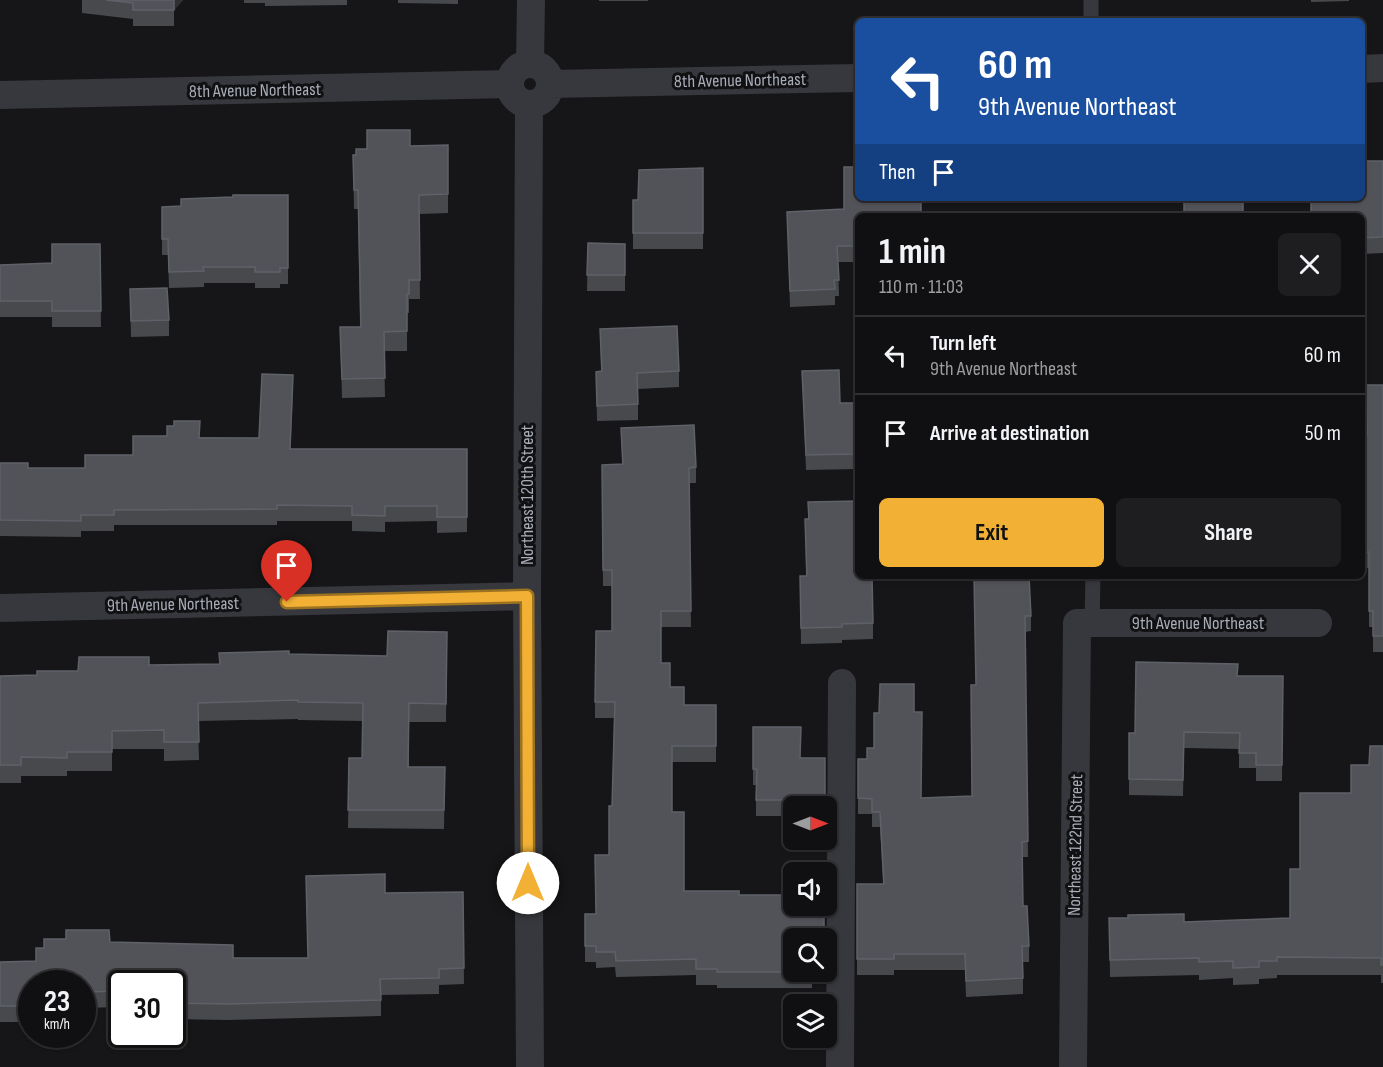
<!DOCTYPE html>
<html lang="en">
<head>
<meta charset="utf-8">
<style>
  :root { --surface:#101012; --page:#1e1e20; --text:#f1f3f6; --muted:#9c9d9f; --line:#303032; --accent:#f2b134 }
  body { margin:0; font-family:"Sofia Sans Condensed",sans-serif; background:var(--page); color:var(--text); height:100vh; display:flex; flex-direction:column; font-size:22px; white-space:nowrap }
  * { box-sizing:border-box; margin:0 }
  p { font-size:20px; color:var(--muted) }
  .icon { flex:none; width:33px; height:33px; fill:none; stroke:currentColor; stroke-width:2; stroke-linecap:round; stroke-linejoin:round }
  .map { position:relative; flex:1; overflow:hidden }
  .drawer { position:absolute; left:855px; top:213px; width:510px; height:366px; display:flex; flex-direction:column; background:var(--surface); border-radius:9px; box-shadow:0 2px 4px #0004,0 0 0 2px var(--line) }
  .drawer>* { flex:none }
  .top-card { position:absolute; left:855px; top:18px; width:510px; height:183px; border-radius:9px; box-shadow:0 2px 4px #0004,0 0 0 2px var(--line); background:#1a4fa0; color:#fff; overflow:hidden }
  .needle { width:39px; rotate:90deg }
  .tools { position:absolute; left:783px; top:796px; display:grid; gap:12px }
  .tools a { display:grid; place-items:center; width:54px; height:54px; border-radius:9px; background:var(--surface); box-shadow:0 2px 4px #0004,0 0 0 2px var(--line); font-size:30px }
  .speed { position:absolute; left:18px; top:970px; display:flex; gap:12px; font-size:30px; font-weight:700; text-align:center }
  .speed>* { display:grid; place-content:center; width:78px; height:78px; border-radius:50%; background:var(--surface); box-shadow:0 2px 4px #0004,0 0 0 2px var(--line); line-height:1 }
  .speed small { font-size:15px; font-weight:400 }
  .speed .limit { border:3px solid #111; border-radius:9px; background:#fff; color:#111 }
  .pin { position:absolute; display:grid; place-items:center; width:51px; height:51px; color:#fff; margin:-62px -26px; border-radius:50% 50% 50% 0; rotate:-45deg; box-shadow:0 0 6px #0007 }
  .pin .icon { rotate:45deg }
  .me { position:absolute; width:66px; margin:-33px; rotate:0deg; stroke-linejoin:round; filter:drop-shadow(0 0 4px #0008) }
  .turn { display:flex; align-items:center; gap:21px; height:126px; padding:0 24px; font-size:27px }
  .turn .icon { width:78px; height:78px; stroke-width:2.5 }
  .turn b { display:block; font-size:42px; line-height:51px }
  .then { display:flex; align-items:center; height:57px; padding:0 24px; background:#0003; gap:12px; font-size:22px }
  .round { display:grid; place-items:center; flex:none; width:63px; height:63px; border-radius:9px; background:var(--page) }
  .headline { display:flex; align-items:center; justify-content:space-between; height:102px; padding:0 24px }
  h1 { font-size:36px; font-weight:700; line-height:45px }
  .primary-button { display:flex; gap:12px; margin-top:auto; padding:12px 24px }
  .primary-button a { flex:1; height:69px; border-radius:9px; background:var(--accent); color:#111; font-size:24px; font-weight:700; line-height:69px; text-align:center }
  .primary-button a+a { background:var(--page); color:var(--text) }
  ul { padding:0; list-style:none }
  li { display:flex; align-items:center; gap:18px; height:78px; padding:0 24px; border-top:2px solid var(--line) }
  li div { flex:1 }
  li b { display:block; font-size:22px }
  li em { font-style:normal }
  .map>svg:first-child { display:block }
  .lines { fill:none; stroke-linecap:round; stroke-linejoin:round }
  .lane { stroke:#37383d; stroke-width:15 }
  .street { stroke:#37383d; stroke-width:28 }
  .wall { fill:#47494d }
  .shaded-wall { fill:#2f3033 }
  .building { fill:#525359; stroke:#5f6168; stroke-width:1.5 }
  .route-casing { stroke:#9d7322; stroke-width:15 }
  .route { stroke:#f2b134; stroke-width:10 }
  .labels { text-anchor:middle; stroke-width:6; stroke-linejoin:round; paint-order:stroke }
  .street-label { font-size:18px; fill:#a8adb8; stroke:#111113 }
</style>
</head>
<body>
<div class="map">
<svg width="1383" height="1067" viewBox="0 0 1383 1067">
  <rect width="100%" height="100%" fill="#161618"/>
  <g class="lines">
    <path class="lane" d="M1091,21V0
      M1092,623L1093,576"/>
    <path class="street" d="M530,64L531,0
      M510 84a20 20 0 1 1 40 0a20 20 0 1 1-40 0Z
      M1362,69L1383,68
      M550,84L858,78
      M0,95L510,84
      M529,104L527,596L530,1067
      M0,608L527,596
      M840,1067L842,683
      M1073,1067L1077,623H1318"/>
  </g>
  <path class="wall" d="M82,0H183L174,10V26H133V19L82,13Z
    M244,0H347V5L265,6V3H244Z
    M398,0H458V4L398,3Z
    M599,0H648V1H599Z
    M1311,0H1349V1L1311,2Z
    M367,130L410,146L448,145V213L419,214L420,299H409V313H407V351H384L385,397L342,398L340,327H360L358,209H354L353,155H356L367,149Z
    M1383,161V253L1362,254V216H1311V198Z
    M703,168V249H633V200H638Z
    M288,195V284H280V288H255V283H204V287L169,288L168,255H162V207L181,206L233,197Z
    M787,212L858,216V262H838L839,296H835V305L790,307Z
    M588,243L625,244V291H587Z
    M100,244L101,327H52V317H0V265L52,263Z
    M130,289L169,320V336L131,337Z
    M600,329L679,371V387L638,389V420L597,421L596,372L601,371Z
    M802,371L840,403H858V469L806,470Z
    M1383,385V652H1373V627H1369V568H1362V434H1366Z
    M293,391L290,449H467V532L437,533V521L385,522V532L352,531V521H277V525H114V531H81V537L0,536V463L28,468H85L200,437L259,438Z
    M621,428L696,467V483H689L691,627H661V663L670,687L684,705H716V762H672V812L684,891L739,895L794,972H824V975H812V988H717V985H696V975L616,977L615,967L596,968V962H585V914H596L595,855H609L612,806L614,718H595V702L612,631V586H603L602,465H622Z
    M808,502L873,623V639L842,640V643L801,644L800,576H806L805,519H808Z
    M974,576L1031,616V631L1025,632L1028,857H1022L1023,906L1029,946V962H1023V994L966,997L965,970H894V975H857V884H883L880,827H872V814H858V759H867L874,748L914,712L921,798L972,796L976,685Z
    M447,632L446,722H409V767H445L444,829L348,828L349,758H362L363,721L298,720V719L198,721L199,760L164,761V749H112V771H67V776H21V783H0V676L37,675L149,665L219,664L289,654L387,656Z
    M1238,676H1283L1282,781H1256V768H1239V749L1184,748L1183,796L1129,795V733H1135Z
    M753,727L801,758H825V807H794V816H756V785H753Z
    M1383,746V983H1381V975H1277V978L1259,979V984L1233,985V978L1199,980V975L1110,977L1109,918L1184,922L1290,918L1300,869Z
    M463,892L464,984L439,985V994L381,995V1016L228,1020L172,1019V984H122V1007L82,1008V984H32V1009H22V1022H0V962L36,961L110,942L233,958H308Z"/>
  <path class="shaded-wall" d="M174,0H183L174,10Z
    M293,375V391L290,465V449Z"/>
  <path class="building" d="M106,0H174V10H133V3Z
    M367,130H410V146L448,145V194L419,195L420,280H409V294H407V331L384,332L385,378L342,379L340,327H361L358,190H354L353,155H356V149H367Z
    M1362,161H1383V237L1362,238V216H1326V215H1311V198H1362Z
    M844,167H858V198H921V216H858V246H837L839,280H834L835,289L790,291L787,212L844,209Z
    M703,168V233H633V200H638L639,170Z
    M233,195H288V268H280V272H255V267H203L204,271L169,272L168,239H162V207L181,206V199L233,197Z
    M1184,198H1243V216H1184Z
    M588,243L625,244V275H587Z
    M52,244H100L101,311H52V301H0V265L52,263Z
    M167,288L169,320L131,321L130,289Z
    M677,326L679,371L637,373L638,404L597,406L596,372L602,371L600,329Z
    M839,370L840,403H858V454L806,455L802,371Z
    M262,374L293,375L290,449H467V517H437V506H385V516L352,515V506L277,505V509L114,510V515H81V521L0,520V463H28V468H85V455H133V436H167V426H174V421H200L199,438H259Z
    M1366,385H1383V636H1373V611H1369V552H1362V434H1367Z
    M694,425L696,467L689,468L691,611H661V663H670V687H684V705H716V746H672V812H684V891H739V895H794V906H824V939H794V972H717V969H696V959L616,961L615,952H596V946H585V914H596L595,855H609V806H612L615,702H595L596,631H612V570H603L602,465L623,464L621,428Z
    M858,501V576H872L873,623L842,624V627L801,628L800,576H807L805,519H809L808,502Z
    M974,576H1029L1031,616H1025L1028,841L1022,842L1023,906H1027L1029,946H1022L1023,978L966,981L965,954H894V959H857V884H884L880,812H872V799L858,798V759H867V748H874V713H879L880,684H914V712H922L921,798L972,796L971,685H976Z
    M388,631L447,632L446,704L409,703L408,767H445L444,810H348L349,758H362L363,703L298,702V700L198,703L199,742H164V730L112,731V752H67V758L21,757V765H0V676L37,675V671H78L79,657H149V665L220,664L219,653L289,651V654L387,656Z
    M1136,662L1238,664L1237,676H1283L1282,765H1256V753H1239L1240,733L1184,732L1183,780L1129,779V733H1135Z
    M753,727H801L800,758H825V798L800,797V800H756L757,769H753Z
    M1370,746H1383V965H1381V958L1277,957V961H1259V967L1233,968V961L1199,962V958L1110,960L1109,918H1128V915L1184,914V922L1290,918V869H1300V793H1351V765H1369Z
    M385,874V893L463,892L464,968L439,969V978L380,979L381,1000L228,1004L172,1003V984H122V991L82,992V984H32V993H21L22,1006H0V962L36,961V948H44V939H66V930H109L110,942L233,945V958H308L306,876Z"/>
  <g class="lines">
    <defs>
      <path id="route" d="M287,602L527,596L528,883"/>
    </defs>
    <use href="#route" class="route-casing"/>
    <use href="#route" class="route"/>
  </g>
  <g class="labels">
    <g class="street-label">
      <text transform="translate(740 80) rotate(-1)" y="6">8th Avenue Northeast</text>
      <text transform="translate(255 90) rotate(-1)" y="6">8th Avenue Northeast</text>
      <text transform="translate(527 495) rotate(-90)" y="6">Northeast 120th Street</text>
      <text transform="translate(173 604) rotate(-1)" y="6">9th Avenue Northeast</text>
      <text x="1198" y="629">9th Avenue Northeast</text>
      <text transform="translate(1075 845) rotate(-89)" y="6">Northeast 122nd Street</text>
    </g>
  </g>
</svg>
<div class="tools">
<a><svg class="needle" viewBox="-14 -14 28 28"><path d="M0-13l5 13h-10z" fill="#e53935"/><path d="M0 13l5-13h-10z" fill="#9c9d9f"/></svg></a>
<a><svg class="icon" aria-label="sound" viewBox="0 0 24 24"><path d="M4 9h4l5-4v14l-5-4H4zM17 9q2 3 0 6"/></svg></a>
<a><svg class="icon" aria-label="search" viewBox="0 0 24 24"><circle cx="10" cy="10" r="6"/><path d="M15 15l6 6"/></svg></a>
<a><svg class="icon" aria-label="layers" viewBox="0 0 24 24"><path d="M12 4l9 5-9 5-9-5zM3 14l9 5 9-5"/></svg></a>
</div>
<div class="speed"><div>23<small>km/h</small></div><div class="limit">30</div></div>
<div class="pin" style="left:287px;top:602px;background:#d93025"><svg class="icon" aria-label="arrive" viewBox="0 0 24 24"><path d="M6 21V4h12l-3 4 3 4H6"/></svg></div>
<svg class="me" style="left:528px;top:883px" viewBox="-20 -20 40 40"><circle r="19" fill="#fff"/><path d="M0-13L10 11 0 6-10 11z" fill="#f2b134"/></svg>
<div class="top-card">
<div class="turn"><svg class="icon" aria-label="left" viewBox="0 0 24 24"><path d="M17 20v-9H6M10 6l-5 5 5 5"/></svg><div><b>60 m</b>9th Avenue Northeast</div></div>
<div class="then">Then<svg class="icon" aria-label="arrive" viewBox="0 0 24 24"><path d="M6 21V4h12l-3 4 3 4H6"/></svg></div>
</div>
<section class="drawer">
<div class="headline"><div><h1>1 min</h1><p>110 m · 11:03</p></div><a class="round"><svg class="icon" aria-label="close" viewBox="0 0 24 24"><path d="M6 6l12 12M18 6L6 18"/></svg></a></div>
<ul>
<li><svg class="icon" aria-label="left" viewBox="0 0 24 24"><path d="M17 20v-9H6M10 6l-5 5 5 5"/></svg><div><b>Turn left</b><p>9th Avenue Northeast</p></div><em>60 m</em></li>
<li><svg class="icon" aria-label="arrive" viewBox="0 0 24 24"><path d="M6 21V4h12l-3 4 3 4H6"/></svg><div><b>Arrive at destination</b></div><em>50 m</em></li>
</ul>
<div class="primary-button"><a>Exit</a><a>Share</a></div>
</section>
</div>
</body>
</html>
